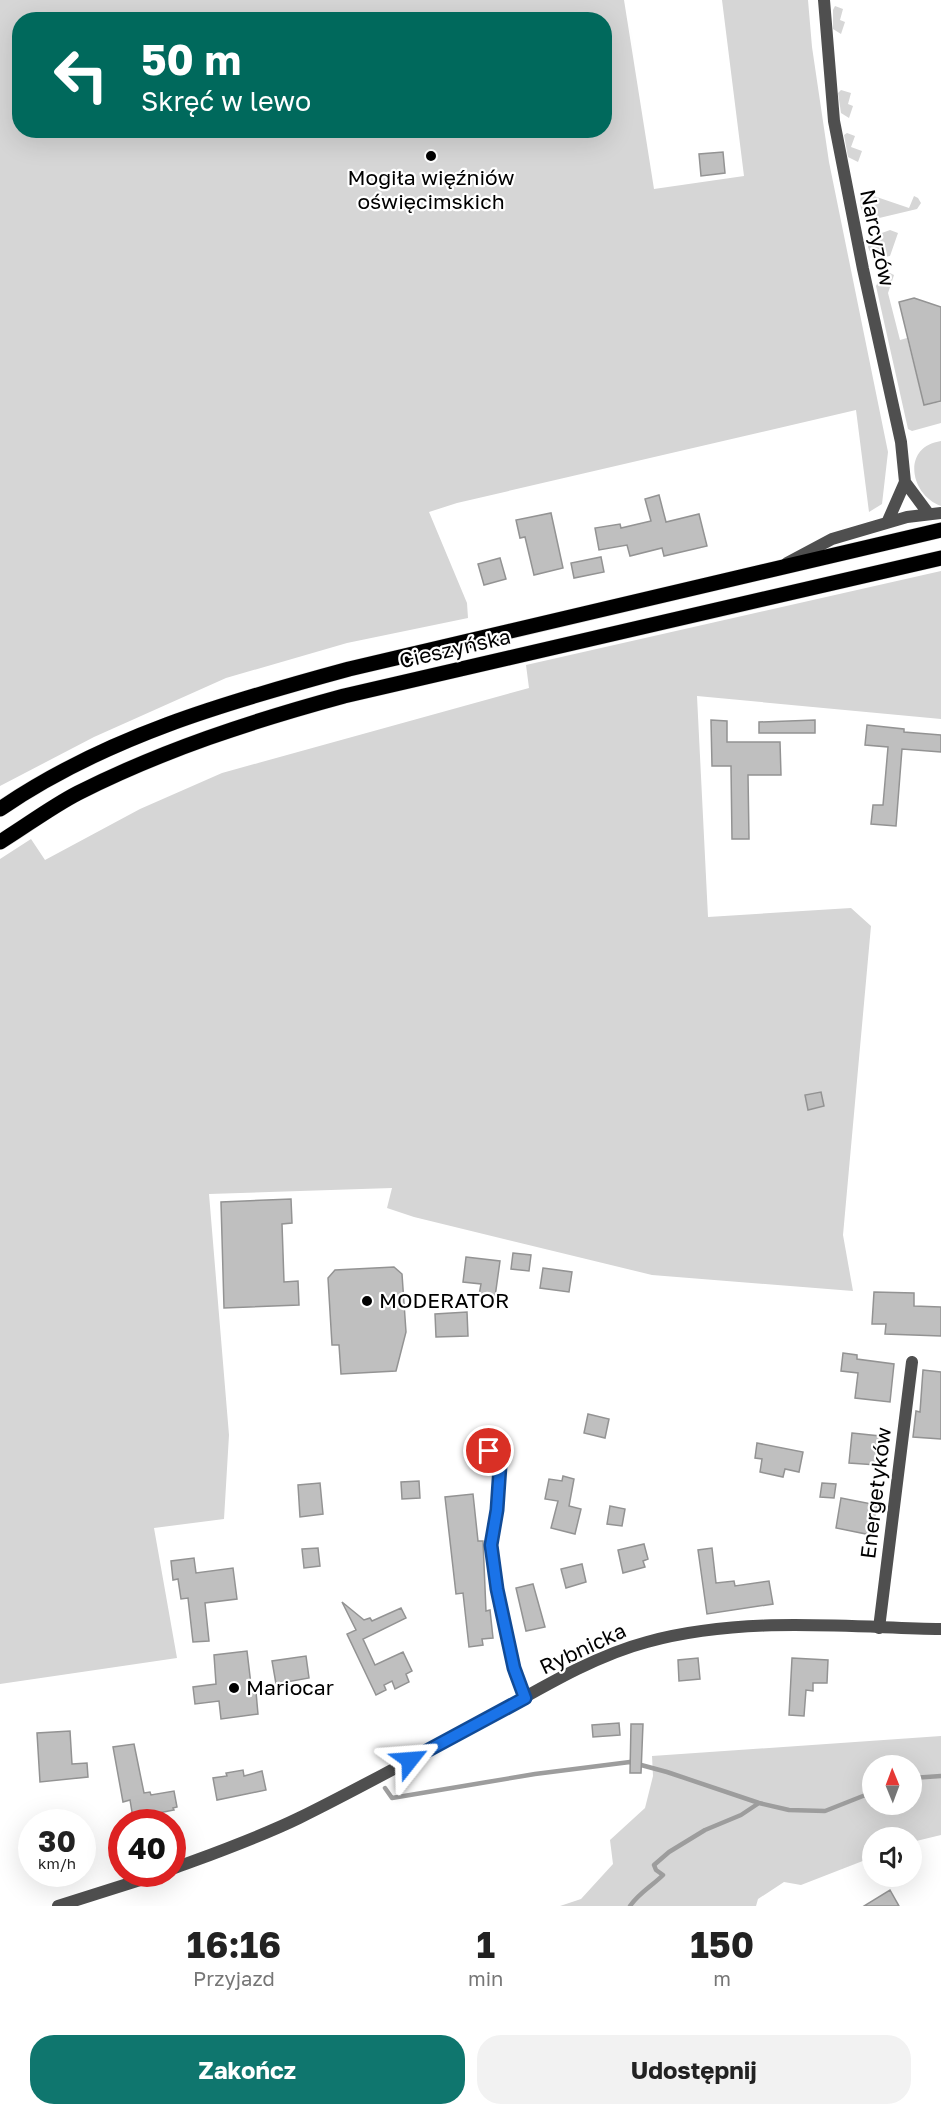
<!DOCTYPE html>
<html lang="pl">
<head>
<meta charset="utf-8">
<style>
  :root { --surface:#fff; --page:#f2f2f2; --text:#222; --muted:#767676; --accent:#0f766e }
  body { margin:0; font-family:"Golos Text",sans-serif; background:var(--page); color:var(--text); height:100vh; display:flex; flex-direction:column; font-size:22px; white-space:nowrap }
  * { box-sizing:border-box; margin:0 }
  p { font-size:20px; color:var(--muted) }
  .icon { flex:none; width:33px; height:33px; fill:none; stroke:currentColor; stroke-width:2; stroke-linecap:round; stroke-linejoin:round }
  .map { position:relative; height:1906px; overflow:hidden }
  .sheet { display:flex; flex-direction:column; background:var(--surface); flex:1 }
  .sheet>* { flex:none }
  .guide { position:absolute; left:12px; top:12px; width:600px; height:126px; border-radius:24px; box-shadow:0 6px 24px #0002; background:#00695c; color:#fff; overflow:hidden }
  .needle { width:39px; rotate:359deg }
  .fabs { position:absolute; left:862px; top:1755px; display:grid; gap:12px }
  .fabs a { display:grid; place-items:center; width:60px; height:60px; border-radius:50%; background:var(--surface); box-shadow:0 6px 24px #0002; font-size:30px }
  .speed { position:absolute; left:18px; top:1809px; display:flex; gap:12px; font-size:30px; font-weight:700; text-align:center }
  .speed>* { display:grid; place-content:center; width:78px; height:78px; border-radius:50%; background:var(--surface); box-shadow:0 6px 24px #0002; line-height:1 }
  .speed small { font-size:15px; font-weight:400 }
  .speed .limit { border:9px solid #d22; background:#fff; color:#111 }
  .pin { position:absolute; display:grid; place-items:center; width:51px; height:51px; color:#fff; margin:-26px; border:3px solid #fff; border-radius:50%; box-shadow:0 2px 6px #0007 }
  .me { position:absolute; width:66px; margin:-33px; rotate:62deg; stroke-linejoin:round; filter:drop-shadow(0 0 4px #0008) }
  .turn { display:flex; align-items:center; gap:21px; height:126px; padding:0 30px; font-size:27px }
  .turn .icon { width:78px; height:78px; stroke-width:2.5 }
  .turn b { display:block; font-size:42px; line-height:51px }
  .eta { display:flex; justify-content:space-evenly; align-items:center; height:102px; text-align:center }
  .eta b { font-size:36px; font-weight:700; line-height:42px }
  .cta { display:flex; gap:12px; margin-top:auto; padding:12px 30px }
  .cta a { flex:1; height:69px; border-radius:24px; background:var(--accent); color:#fff; font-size:24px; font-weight:700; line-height:69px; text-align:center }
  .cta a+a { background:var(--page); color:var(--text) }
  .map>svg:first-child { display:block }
  .green { fill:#d6d6d6; fill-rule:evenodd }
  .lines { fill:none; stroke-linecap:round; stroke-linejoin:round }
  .stream { stroke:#9d9d9d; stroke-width:4.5 }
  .building { fill:#bfbfbf; stroke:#939393; stroke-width:1.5 }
  .primary-casing { stroke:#dbdbdb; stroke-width:16 }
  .minor { stroke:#4f4f4f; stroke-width:12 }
  .tertiary { stroke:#4f4f4f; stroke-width:12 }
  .primary { stroke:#000; stroke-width:15 }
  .route-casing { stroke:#114b97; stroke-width:15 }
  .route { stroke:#1a73e8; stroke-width:10 }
  .poi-dot { fill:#000; stroke:#fff; stroke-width:2 }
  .labels { text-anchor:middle; stroke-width:4.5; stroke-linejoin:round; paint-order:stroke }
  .poi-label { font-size:21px; fill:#000; stroke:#fff; text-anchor:start }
  .street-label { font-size:21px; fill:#000; stroke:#fff }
</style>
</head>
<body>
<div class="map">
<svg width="941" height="1906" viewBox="0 0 941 1906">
  <rect width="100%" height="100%" fill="#fff"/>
  <path class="green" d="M0,0H624L654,189L744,176L722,0H808L812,47L829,162L888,452L882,504L869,512L856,410L457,503L429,512L467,603L468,618L347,643L226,678L94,737L0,786ZM20,20H604V130H20Z
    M835,6L843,9L840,20L845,22L841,34L833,29V10Z
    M841,90L851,93L848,104L853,106L849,118L841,113L838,93Z
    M847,133L855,136L851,147L862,151L858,162L848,157L844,135Z
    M862,192L909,208L914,196L918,198L921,203L917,209L875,219C860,216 858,205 862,192Z
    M890,230L898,233L890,256C879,258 872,259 868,247L871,237Z
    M890,273L894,275L888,293L900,340L907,338L924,405L941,402V423L912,431L908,429L876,286L881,276Z
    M941,441V506C910,495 901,447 941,441Z
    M941,571V719L697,696L708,917L851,908L871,926L843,1235L853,1291L652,1275L414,1217L387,1208L392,1188L209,1194L229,1435L224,1519L154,1528L177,1658L0,1684V859L31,839L45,860L140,809L222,773L529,688L526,665Z
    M941,1736V1835L912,1842V1838H873V1857L801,1885L784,1882L758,1899L756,1906H560L581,1899L613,1864L610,1840L645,1808L653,1776L652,1756ZM873,1766H912V1804H873Z"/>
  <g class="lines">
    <path class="stream" d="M912,1778L941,1776
      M385,1788L392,1798L535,1774L630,1762L667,1772L759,1803L789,1810L825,1811L873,1792
      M630,1906C639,1893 652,1886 663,1875L656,1870L654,1865L669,1852L705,1830L741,1815L759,1803"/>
  </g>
  <path class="building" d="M723,152L725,173L701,176L699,154Z
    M914,298L941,307V401L924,405L899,302Z
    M659,495L666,522L699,514L707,546L664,556L662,548L630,556L627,545L599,550L595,528L620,524L621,528L651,521L645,499Z
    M551,513L563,568L534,575L525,537L520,538L516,520Z
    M601,557L604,572L574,578L571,563Z
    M500,558L506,579L484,585L478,564Z
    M711,720L727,721V742H780L781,775H748L749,839H732L731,766H712Z
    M815,720V733H759V722Z
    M867,725L904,729V732L941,735V752L902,749L896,826L871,824L873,805H883L888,747L865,745Z
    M821,1092L824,1106L808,1110L805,1095Z
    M291,1199L292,1223L282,1224L284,1282L298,1281L299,1305L224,1308L221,1202Z
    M513,1253L531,1255L529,1271L511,1269Z
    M466,1257L500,1261L495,1297L479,1295L481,1284L463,1282Z
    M394,1267L402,1274L406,1332L396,1371L341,1374L339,1345H332L328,1278L335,1270Z
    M543,1268L572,1272L569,1292L540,1288Z
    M874,1292L914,1293V1306L941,1307V1336L885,1334L886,1324H872Z
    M467,1312L468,1336L436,1337L435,1314Z
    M843,1353L857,1355V1359L894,1364L890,1402L855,1398L858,1373L841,1371Z
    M923,1370L941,1372V1439L913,1437L916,1411L920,1412Z
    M588,1414L609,1419L605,1438L584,1433Z
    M852,1433L880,1436L877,1465L849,1463Z
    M757,1443L803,1452L799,1472L785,1469L783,1477L760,1472L762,1459L755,1458Z
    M563,1476L574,1479L569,1506L581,1509L575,1534L551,1528L558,1501L545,1499L549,1479L562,1481Z
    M419,1481L420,1498L402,1499L401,1482Z
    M320,1483L323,1514L300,1517L298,1485Z
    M822,1483L836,1484L834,1498L820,1497Z
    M473,1494L478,1541H483L486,1611L490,1610L493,1638L482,1639L483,1645L469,1647L463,1593L456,1594L445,1497Z
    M841,1498L877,1505L871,1535L836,1528Z
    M610,1506L625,1509L622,1526L607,1524Z
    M644,1544L648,1559L643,1561L645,1567L623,1573L618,1550Z
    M318,1548L320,1566L304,1568L302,1549Z
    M712,1548L716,1583L734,1581L735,1586L769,1581L773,1604L707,1614L698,1550Z
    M194,1558L196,1573L233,1568L237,1599L205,1603L209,1641L193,1642L188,1598L181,1599L178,1579L173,1580L171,1561Z
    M582,1564L586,1582L566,1588L561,1569Z
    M533,1584L545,1627L526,1631L516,1588Z
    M342,1602L364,1620L370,1618L372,1621L401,1608L406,1618L363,1639L375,1665L403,1652L412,1671L406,1674L409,1682L395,1689L392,1681L384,1685L386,1690L376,1695L347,1634L356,1630Z
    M247,1651L252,1693L256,1692L258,1714L221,1719L219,1701L195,1704L193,1687L216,1684L214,1655Z
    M306,1656L309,1678L276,1684L272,1661Z
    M698,1658L700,1679L679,1681L678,1660Z
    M792,1658L828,1660L827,1683H813V1691L806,1690L804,1716L789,1715Z
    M619,1723L620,1735L593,1737L592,1725Z
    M631,1724H643L641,1773H630Z
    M70,1731L72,1764L87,1763L88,1777L40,1782L37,1733Z
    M134,1744L144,1793L150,1792L151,1795L174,1791L177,1807L173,1808L174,1810L133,1818L130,1800L123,1802L113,1747Z
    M243,1770L244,1776L262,1771L266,1790L217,1800L213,1778L227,1776L226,1773Z
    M890,1890L899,1906H864Z"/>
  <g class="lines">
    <defs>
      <path id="primary" d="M0,809C105,737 227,702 349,669L941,530
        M0,842C26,826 51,807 78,793C163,750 252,721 344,696L941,558"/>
    </defs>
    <use href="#primary" class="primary-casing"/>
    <path class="minor" d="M824,0L834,121L863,269L901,442L905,482L887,523
      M905,482L928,513
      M787,563L832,539L907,517L941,513
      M489,1451L500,1466L497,1511L491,1545L497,1589L514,1668L525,1698
      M879,1628L912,1362"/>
    <path class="tertiary" d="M172,1869C215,1853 258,1838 299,1818C356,1790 412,1759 468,1729C524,1699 586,1658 647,1642C743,1616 843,1627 941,1629
      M58,1906L159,1874"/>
    <use href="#primary" class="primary"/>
  </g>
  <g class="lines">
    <defs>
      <path id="route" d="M410,1760L525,1698L514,1668L497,1589L491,1545L497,1510L500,1466L489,1451"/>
    </defs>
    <use href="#route" class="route-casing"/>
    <use href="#route" class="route"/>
  </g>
  <g class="poi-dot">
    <circle cx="431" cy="156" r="6"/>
    <circle cx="367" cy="1301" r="6"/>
    <circle cx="234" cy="1688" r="6"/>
  </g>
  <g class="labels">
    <g class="poi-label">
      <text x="431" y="185" text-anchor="middle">Mogiła więźniów<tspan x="431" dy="24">oświęcimskich</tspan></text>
      <text x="379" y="1308">MODERATOR</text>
      <text x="246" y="1695">Mariocar</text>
    </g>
    <g class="street-label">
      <text transform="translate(877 238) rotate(78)" y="7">Narcyzów</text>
      <text transform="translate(455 649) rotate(-13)" y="7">Cieszyńska</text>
      <text transform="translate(876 1493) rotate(-83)" y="7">Energetyków</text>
      <text transform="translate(583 1649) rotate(-25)" y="7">Rybnicka</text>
    </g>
  </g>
</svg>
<div class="fabs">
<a><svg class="needle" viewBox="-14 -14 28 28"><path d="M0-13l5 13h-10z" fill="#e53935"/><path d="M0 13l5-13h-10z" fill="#767676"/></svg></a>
<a><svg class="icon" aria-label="sound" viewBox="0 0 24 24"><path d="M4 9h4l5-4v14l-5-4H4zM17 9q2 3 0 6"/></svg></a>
</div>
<div class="speed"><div>30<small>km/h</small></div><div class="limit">40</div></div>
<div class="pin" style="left:489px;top:1451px;background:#d93025"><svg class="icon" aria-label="arrive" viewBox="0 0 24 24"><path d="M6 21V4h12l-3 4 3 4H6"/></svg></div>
<svg class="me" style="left:410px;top:1760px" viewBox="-20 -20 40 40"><path d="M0-17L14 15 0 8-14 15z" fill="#1a73e8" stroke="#fff" stroke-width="4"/></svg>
<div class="guide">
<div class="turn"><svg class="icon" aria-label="left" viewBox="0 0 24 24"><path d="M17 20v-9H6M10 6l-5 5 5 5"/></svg><div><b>50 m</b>Skręć w lewo</div></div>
</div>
</div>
<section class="sheet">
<div class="eta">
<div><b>16:16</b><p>Przyjazd</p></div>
<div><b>1</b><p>min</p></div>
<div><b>150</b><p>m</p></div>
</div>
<div class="cta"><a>Zakończ</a><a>Udostępnij</a></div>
</section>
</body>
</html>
